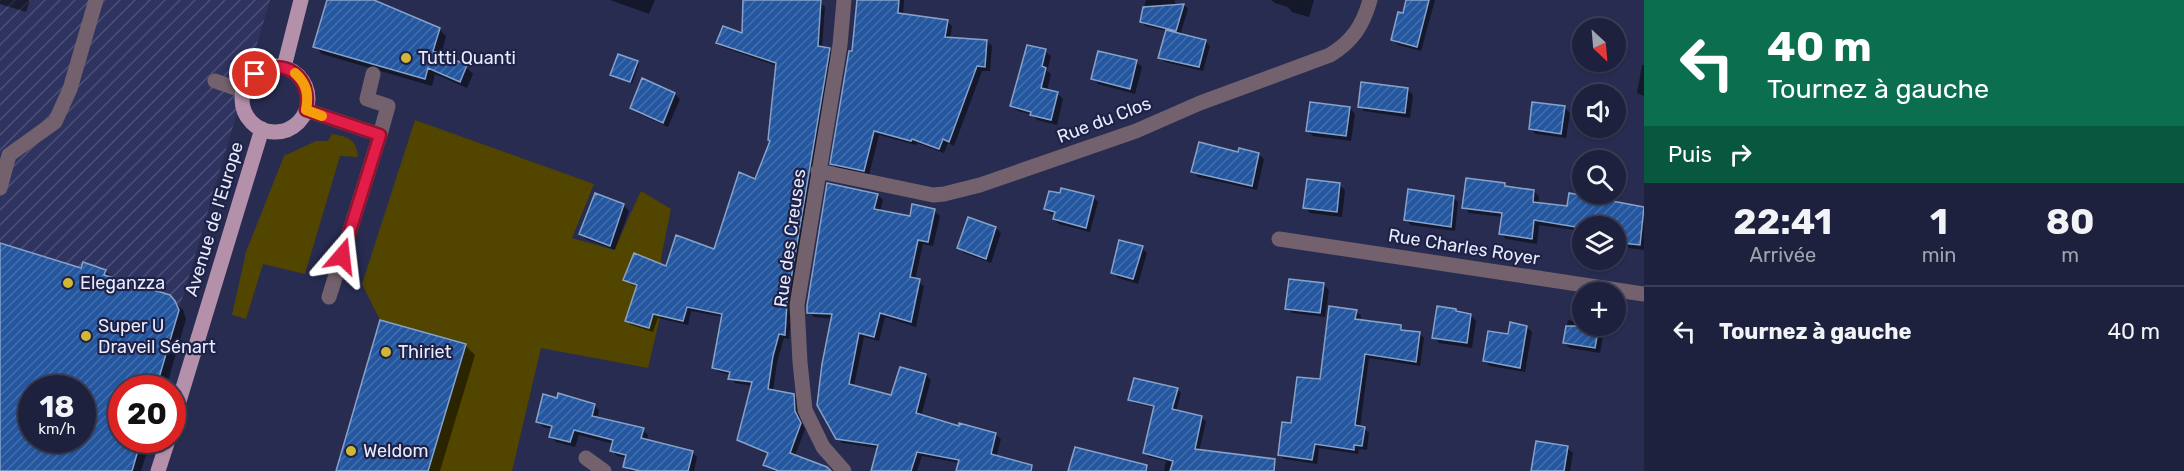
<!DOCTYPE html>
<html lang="fr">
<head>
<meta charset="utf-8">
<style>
  :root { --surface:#1e213d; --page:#262944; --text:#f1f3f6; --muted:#a1a3b0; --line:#3c3e57 }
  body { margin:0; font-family:Rubik,sans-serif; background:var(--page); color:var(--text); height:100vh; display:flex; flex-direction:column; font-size:22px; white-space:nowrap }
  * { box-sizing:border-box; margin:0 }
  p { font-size:20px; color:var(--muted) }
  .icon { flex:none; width:33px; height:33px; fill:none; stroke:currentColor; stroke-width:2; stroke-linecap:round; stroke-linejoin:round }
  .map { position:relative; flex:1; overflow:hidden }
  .panel { display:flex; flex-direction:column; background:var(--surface); width:540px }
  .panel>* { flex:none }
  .guide { background:#0b6e4f; color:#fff; overflow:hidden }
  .needle { width:39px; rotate:154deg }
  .fabs { position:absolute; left:1572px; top:18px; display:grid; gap:12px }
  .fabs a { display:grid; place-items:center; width:54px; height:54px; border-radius:50%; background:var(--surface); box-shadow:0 2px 4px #0004,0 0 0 2px var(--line); font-size:30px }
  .speed { position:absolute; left:18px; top:375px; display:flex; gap:12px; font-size:30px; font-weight:700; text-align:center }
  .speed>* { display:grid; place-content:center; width:78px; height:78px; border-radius:50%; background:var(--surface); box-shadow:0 2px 4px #0004,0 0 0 2px var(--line); line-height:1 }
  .speed small { font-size:15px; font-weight:400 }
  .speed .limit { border:9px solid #d22; background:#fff; color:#111 }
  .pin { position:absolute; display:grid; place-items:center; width:51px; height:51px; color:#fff; margin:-26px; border:3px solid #fff; border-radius:50%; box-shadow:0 2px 6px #0007 }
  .me { position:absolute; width:66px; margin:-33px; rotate:17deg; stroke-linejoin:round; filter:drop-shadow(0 0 4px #0008) }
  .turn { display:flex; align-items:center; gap:21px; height:126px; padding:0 24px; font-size:27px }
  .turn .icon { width:78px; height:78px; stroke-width:2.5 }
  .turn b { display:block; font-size:42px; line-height:51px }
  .then { display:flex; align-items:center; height:57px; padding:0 24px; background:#0003; gap:12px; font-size:22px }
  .eta { display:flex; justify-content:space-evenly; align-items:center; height:102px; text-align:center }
  .eta b { font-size:36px; font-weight:700; line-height:42px }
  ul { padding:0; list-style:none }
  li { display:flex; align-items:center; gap:18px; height:90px; padding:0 24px; border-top:2px solid var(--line) }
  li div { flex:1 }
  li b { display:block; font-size:22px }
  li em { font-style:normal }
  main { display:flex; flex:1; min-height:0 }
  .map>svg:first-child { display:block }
  .industrial { fill:url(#industrial-furrows); fill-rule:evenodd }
  .green { fill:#524500 }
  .shadow { fill:#0007; fill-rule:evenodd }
  .building { fill:url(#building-hatch); stroke:#87a2ca; stroke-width:1.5; fill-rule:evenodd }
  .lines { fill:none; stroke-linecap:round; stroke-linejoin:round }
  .minor { stroke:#73616d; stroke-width:15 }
  .major { stroke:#b590aa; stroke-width:15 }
  .route-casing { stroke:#92132f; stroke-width:15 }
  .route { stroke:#e11d48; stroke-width:10 }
  .slow { stroke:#f59e0b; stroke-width:10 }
  .poi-dot { fill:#d1b736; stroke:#1f2246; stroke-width:2 }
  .labels { text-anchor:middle; stroke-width:4.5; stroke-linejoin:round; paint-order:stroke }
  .poi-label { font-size:18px; fill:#e7ebfe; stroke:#1f2246; text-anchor:start }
  .street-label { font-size:18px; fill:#e7ebfe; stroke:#1f2246 }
</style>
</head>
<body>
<main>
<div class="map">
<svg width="1644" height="471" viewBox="0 0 1644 471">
  <defs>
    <pattern id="industrial-furrows" width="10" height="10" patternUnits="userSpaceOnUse" patternTransform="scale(1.5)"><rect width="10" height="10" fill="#2f335f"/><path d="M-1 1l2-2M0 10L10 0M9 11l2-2" fill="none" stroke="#4d5177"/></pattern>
    <pattern id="building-hatch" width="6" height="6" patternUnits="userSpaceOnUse" patternTransform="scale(1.5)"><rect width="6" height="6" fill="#24579f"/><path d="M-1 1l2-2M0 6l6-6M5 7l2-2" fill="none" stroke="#446fad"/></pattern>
  </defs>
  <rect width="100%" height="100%" fill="#282c51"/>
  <path class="industrial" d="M0,0H270L156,388H122V440H141L132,471H0ZM32,388H82V440H32Z"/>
  <path class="green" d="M415,120L594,184L572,238L614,250L641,191L671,209L661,258L663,304L648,368L541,348L512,471H428L466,344L380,320L362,284Z
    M332,134C349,137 356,139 358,157L340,156L305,274L263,264L246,319L232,315L246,252L284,156L316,141H328Z"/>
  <path class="shadow" d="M0,0H30L26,12L0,4Z
    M329,0H370L439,29L446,36L441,56L466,67L473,74L467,88L435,74L432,86L322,54L315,46Z
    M610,0H655L649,14Z
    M779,0H817L820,2L825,7L822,48L829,49L834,54L792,309L789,339L784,338L777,362L773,391L793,395L798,400L800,418L805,429L795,456L828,471H775L765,464L769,455L744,444L739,439L752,386L735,383L730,378L731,375L719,372L714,367L723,317L691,311L688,325L658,318L653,332L631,325L626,320L638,288L630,284L625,279L715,251L756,181L772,141L777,66L722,47L717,42L742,35Z
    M858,0H904L903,15L947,21L952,26L950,39L987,41L992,46L990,71H982L954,146L948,143L944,153L917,143L916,145L879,135L869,175L837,168L832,163L854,53Z
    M1146,0H1175V6L1184,5L1188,9L1180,35L1205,41L1210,46L1203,71L1165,62L1160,57L1168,31L1145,26L1141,21Z
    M1271,0H1314L1309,17L1292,12L1288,7L1275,3Z
    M1408,0H1435L1421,51L1398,45L1393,40L1404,15Z
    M1045,51L1051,56L1047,71L1051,74L1047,91L1058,94L1063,99L1057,125L1037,120L1033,115L1018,111L1012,106Z
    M637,62L639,64L632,84L612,74Z
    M1136,62L1142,67L1135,94L1098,84L1093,78Z
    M1642,65H1644V96L1637,93Z
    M1408,90L1413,95L1410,118L1364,111L1359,106Z
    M675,94L680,99L668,127L637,113L631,108Z
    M1350,108L1355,114L1351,141L1313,136L1308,131Z
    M1565,108L1570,113L1566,138L1536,134L1530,129Z
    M1239,154H1258L1264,159L1257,190L1198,177L1193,171Z
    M1340,185L1345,190L1342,217L1310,213L1305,207Z
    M1505,185L1508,188L1534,191L1539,197L1538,204L1569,208L1609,203L1644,208V250L1629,248L1626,244L1620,243L1616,239V226H1582V231L1539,225L1537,244L1506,239L1500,233L1503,217L1469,213L1464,207Z
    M878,195L883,200L880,212L911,218L934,211L940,216L933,246L923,244L915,280L924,286L916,327L885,317L879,341L864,337L854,386L892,396L926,375L931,380L921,416L960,428L995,434L1001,439L996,457L1026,471H957L959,463L922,456L917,471H872L878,448L842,443L837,438L833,319L814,317L809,312Z
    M1093,197L1098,202L1090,232L1059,224L1054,219L1056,215L1050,214L1045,209Z
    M1453,197L1458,202L1455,231L1411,225L1406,220Z
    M623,205L629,211L615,250L586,239L581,234Z
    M996,228L1001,233L991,263L964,253L958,247Z
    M1142,248L1147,253L1138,284L1118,278L1112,272Z
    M0,251L82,269L105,271L114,279L169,296L183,310L186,319L166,388H122V440H151L141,471H0ZM32,388H82V440H32Z
    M1323,284L1329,290L1325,317L1292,313L1287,308Z
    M1455,310L1458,313L1471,315L1476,321L1472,348L1439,343L1434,337Z
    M1356,311L1361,316L1360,321L1400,327L1405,332L1420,334L1424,338L1420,366L1369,358L1360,428H1364L1369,433L1367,450L1359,449L1358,454L1319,448L1317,464L1284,459L1279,455L1292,425L1321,381Z
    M1568,320L1582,323V326H1599L1604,331L1600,353L1570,348L1564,343Z
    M1527,327L1532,332L1525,372L1490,366L1484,361L1509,336Z
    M465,345L475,355L440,471H338Z
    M1177,389L1181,393L1176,412L1202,418L1206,422L1199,451L1271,471H1164L1166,461L1149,457L1145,453L1155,408L1134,403L1130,399Z
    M594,405L599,410L597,419L643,430L648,435L647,441L692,452L697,457L694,471H630L625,466L627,458L617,456L612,451L614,444L579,435L575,447L556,442L551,437L553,429L543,427L538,422Z
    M1567,448L1573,453L1570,471H1532Z"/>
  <path class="building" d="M327,0H374L440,28L433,51L467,65L460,82L428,68L425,79L313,47Z
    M743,0H821L818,46L830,48L787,303L785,335L779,334L773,356L768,389L794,394L795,411L801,423L790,453L827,467L831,471H779L763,465L768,453L737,440L752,382L728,379L730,372L712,368L722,314L687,307L683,321L653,314L649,328L625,321L637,285L623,280L634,253L666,266L676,235L714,249L739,172L755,179L770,141L768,140L776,63L716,43L723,26L742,33Z
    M857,0H899L898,13L948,20L945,37L987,40L985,67L977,66L949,142L943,139L939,149L912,139L911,141L874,131L864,171L830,164L849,51H852Z
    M1406,0H1429L1417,47L1391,40L1398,12L1403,13Z
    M1184,4L1176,31L1140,22L1143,7Z
    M1166,30L1206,40L1199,67L1158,58Z
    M1027,45L1046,49L1042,66L1046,68L1041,88L1058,92L1051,120L1030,115L1031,112L1010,106Z
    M1098,51L1137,60L1130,89L1091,79Z
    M618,54L638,61L630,82L610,75Z
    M642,78L675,93L663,123L630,108Z
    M1361,82L1408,88L1405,113L1358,107Z
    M1310,102L1350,107L1346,136L1306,131Z
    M1532,102L1565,106L1561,134L1529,129Z
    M1199,142L1238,152L1239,148L1259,153L1252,186L1191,172Z
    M1466,178L1505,183V186L1534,190L1533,202L1567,206L1569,193L1644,207L1640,245L1622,243L1623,239H1616V226L1582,228L1534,220L1532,239L1499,234L1502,213L1462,208Z
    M1307,179L1340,183L1337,212L1303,208Z
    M827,183L878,194L874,209L910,216L912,204L935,209L928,242L918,240L910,277L920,279L911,322L880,313L874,337L859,333L849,384L891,395L900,367L926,374L916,413L959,426V423L996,433L991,454L1032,465L1031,471H956L959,460L917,452L911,471H871L878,445L836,439L817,405L822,364L832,314L807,313V306Z
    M1061,188L1094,196L1086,228L1053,219L1055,212L1044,209L1049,191L1060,193Z
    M1408,189L1454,196L1451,227L1404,220Z
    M595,193L624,204L610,246L579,234Z
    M968,217L996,227L986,259L957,248Z
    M1119,240L1143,246L1133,279L1111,273Z
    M0,243L81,268L83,262L106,270L104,275L170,295L175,301L179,310L156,388H122V440H141L132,471H0ZM32,388H82V440H32Z
    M1289,279L1324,283L1320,313L1285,309Z
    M1329,306L1357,310L1355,319L1401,325V330L1420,332L1416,362L1365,354L1355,425L1365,427L1362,446L1354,445V450L1315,444L1312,460L1278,455L1282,422L1291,423L1297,377L1320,379Z
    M1437,306L1456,309V311L1471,314L1467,343L1432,338Z
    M380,320L466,344L428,471H336Z
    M1510,322L1527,326L1520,368L1483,361L1488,331L1508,334Z
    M1566,326H1599L1595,348L1563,343Z
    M1134,378L1178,388L1172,409L1202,416L1195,449L1275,459L1274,471H1170L1173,461L1143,453L1154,406L1128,400Z
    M558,393L595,404L592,416L644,428L641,438L693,451L688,471H640L623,467L626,455L610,451L613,440L574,430L570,442L549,437L552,426L536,422L543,394L557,398Z
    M1536,441L1568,446L1564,471H1531Z
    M1075,447L1147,465L1146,471H1068Z"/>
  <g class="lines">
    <path class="minor" d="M373,74L367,99L388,106L380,135
      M215,81L244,91
      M306,110L380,135L329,297
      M818,171L933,195L944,194L980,185L1136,131L1200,103L1330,55C1353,41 1363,25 1370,0
      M0,188L9,155L55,122L70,89L96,0
      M1279,239L1644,294
      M586,458L604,471
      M844,471L823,447L805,410L800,362L797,305L840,45L844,0"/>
    <path class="major" d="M242 99a33 33 0 1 1 66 0a33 33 0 1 1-66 0Z
      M284,67L301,0
      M172,424L262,129
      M158,471L168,440"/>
  </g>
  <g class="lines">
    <defs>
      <path id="route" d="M255,74C285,56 312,76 306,110L380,135L342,256"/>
    </defs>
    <use href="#route" class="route-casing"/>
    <use href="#route" class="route"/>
    <path class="slow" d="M295,73C307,84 309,94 306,110L322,116"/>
  </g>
  <g class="poi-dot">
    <circle cx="406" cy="58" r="6"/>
    <circle cx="68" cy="283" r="6"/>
    <circle cx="86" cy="336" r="6"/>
    <circle cx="386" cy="352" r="6"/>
    <circle cx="351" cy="451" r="6"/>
  </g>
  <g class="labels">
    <g class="poi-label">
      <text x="418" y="64">Tutti Quanti</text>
      <text x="80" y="289">Eleganzza</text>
      <text x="98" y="332">Super U<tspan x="98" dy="21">Draveil Sénart</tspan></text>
      <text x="398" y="358">Thiriet</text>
      <text x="363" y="457">Weldom</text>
    </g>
    <g class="street-label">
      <text transform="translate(1104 120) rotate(-21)" y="6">Rue du Clos</text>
      <text transform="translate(214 219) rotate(-73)" y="6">Avenue de l'Europe</text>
      <text transform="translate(790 238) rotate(-82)" y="6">Rue des Creuses</text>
      <text transform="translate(1464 247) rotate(9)" y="6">Rue Charles Royer</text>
    </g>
  </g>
</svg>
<div class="fabs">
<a><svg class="needle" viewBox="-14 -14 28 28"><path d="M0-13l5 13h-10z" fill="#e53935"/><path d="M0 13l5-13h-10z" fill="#a1a3b0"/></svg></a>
<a><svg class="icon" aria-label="sound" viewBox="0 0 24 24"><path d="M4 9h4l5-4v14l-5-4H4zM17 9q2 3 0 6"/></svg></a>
<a><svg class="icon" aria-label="search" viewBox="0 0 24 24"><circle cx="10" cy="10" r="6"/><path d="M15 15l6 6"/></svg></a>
<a><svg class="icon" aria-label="layers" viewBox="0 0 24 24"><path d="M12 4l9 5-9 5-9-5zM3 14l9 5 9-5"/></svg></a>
<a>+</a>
</div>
<div class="speed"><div>18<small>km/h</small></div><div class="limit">20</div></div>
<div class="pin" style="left:255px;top:74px;background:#d93025"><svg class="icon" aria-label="arrive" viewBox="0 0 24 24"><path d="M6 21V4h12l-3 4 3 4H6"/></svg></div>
<svg class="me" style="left:342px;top:256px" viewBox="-20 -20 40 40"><path d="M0-17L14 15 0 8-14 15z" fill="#e11d48" stroke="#fff" stroke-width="4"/></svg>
</div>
<section class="panel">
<div class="guide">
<div class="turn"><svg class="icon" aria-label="left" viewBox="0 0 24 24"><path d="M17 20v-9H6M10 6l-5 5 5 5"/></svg><div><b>40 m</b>Tournez à gauche</div></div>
<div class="then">Puis<svg class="icon" aria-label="right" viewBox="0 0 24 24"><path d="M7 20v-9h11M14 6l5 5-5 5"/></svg></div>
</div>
<div class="eta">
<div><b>22:41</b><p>Arrivée</p></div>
<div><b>1</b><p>min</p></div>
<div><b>80</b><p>m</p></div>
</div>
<ul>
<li><svg class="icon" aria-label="left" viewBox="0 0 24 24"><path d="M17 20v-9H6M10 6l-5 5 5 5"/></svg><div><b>Tournez à gauche</b></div><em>40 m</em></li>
</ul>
</section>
</main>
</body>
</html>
